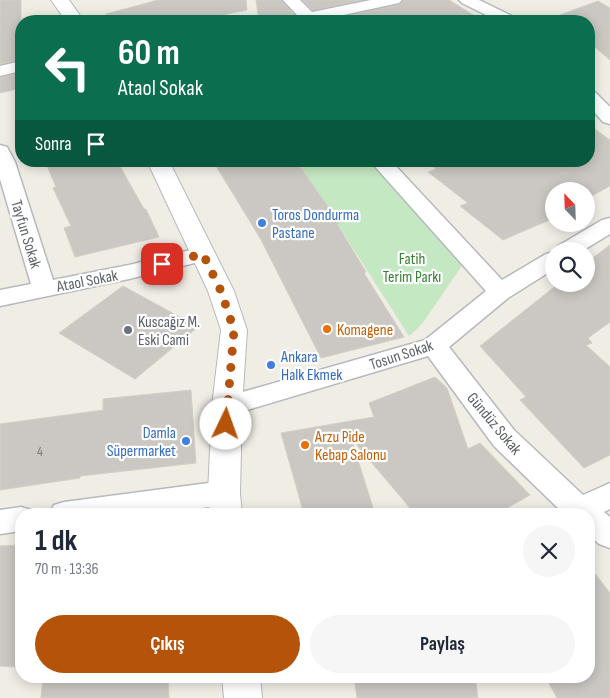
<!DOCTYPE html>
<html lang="tr">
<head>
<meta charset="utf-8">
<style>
  :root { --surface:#fff; --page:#f6f6f7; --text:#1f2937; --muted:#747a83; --accent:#b45309 }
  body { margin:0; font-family:"Sofia Sans Condensed",sans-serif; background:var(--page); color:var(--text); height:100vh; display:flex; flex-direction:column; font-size:19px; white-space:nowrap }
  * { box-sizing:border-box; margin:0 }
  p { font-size:16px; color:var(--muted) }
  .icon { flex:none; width:28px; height:28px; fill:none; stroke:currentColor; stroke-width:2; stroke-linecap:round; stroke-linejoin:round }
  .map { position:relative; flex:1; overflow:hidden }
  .panel { position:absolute; left:15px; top:508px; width:580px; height:175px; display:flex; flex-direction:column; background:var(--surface); border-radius:20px; box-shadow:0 2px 12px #0003 }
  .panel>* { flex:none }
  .hud { position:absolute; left:15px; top:15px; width:580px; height:152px; border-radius:20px; box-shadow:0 2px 12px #0003; background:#0b6e4f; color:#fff; overflow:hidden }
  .needle { width:32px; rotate:337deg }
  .controls { position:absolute; left:545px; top:182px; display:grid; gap:10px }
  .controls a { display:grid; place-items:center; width:50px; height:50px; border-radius:50%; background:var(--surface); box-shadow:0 2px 12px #0003; font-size:25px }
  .pin { position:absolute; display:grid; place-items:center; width:42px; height:42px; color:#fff; margin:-21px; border-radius:10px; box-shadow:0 2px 8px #0006 }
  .me { position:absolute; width:55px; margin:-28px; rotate:3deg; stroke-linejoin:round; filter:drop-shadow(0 0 4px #0008) }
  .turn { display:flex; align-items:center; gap:18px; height:105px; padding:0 20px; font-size:22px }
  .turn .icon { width:65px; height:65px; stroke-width:2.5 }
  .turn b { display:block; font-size:35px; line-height:42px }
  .then { display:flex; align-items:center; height:48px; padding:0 20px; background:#0003; gap:10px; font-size:19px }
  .round { display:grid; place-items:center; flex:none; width:52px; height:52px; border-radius:26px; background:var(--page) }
  .overview { display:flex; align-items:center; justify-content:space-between; height:85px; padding:0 20px }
  h1 { font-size:30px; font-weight:700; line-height:38px }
  .primary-button { display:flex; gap:10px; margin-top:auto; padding:10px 20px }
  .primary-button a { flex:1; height:58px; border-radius:30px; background:var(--accent); color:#fff; font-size:20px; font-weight:700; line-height:58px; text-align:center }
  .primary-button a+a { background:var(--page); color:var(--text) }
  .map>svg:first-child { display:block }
  .green { fill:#c4e8c1 }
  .building { fill:#cbc8c3; stroke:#d5cec3 }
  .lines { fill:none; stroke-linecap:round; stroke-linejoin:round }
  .minor-casing { stroke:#b6b9bd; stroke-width:3 }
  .tertiary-casing { stroke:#b6b9bd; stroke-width:2 }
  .minor { fill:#fff; fill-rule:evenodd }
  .tertiary { fill:#fff; fill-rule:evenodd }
  .route { stroke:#b45309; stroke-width:9; stroke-dasharray:0 16.2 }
  .shop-dot { fill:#3f7fe0; stroke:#fff; stroke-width:2 }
  .food-dot { fill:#e8710a; stroke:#fff; stroke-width:2 }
  .worship-dot { fill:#6b7280; stroke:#fff; stroke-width:2 }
  .labels { text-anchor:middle; stroke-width:4.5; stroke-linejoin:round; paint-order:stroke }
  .number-label { font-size:14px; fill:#787c7d }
  .shop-label { font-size:16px; fill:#366cbe; stroke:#fff; text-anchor:start }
  .street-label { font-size:16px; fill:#5d6266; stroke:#fff }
  .park-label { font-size:16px; fill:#338231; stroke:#fff }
  .worship-label { font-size:16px; fill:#5b616d; stroke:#fff; text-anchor:start }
  .food-label { font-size:16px; fill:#c56008; stroke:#fff; text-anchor:start }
</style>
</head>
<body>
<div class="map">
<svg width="610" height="698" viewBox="0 0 610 698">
  <rect width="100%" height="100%" fill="#f0ede5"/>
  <path class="green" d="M297,161H370L463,264L422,324L409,336Z"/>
  <path class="building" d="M0,0H21V59L0,64Z
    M158,0H246L247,10L193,21H107L106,14Z
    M256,0H281L293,14L284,16L280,21H259Z
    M303,0H362L313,10Z
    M404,0H449L483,21H323L399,5Z
    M598,1L610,8V60L589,42V21H564L557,16Z
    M21,73V88L0,93V78Z
    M589,125L610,140V186L586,199V191H554V218L503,240L460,206L468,203L428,172L436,169L426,161H589Z
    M45,161H117L144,209H146L159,237L75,257L64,228L71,226L53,188L56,187Z
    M213,161H296L340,224H337L366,272L364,273L404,337L321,358L260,238Z
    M610,245V322L588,338L592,343L586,345L610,367V455L584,468L520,400L526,397L480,346L558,284H586V263Z
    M123,286L198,327L135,379L59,333Z
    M435,377L447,388L468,449L480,443L530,495L497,514H415L351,438L375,514H304L281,433L374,417L369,403Z
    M191,390L196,463L80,476V478L0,490V424L103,410V399Z
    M21,545V610L15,667L0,666V546Z
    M589,566L610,593V698H557L545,676H589Z
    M43,676H168L169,698H41Z
    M354,676H475L478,698H357Z"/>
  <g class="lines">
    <defs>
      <path id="minor" d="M283,0H300L312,12L371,0H402L399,3L320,20L321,21H282L284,18L297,15Z
        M459,0H479L516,18L518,21H498L462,3Z
        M21,61V71L0,76V66Z
        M589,91L595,92L610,107V124L603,122L589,106Z
        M0,145L7,147L15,162L53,280L129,265L203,247L211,249L214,254L211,259L129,279L0,306V290L31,284L0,179Z
        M370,161H391L502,280L546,254L554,252V269L508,298L449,347L514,430L583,495L610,483V509L604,512L610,517V548L599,544L589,535V514H564L494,446L428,356L227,416L218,413L214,406L218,399L425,340L486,291Z
        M610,218V234L582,251H555L558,246L602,220Z
        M224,481L234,485L238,493L234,501L224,505L157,514H49L54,505L64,502Z
        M21,507L31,510L33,514H21V531L0,534V510Z"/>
      <path id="tertiary" d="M51,0H69L84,21H66Z
        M147,161H169L234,291L247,330L242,406L240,493L242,514H210L208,493L212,406L221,330L208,291Z
        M222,676H260L262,698H224Z"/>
    </defs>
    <use href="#minor" class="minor-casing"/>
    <use href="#tertiary" class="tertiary-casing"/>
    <use href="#minor" class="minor"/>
    <use href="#tertiary" class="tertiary"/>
  </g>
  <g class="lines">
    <path class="route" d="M162,264L203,254L221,291L234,330L226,424"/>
  </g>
  <g class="shop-dot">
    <circle cx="262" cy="223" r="5"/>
    <circle cx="271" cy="365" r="5"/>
    <circle cx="186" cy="441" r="5"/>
  </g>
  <g class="food-dot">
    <circle cx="327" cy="329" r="5"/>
    <circle cx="305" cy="445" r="5"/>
  </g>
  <circle class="worship-dot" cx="128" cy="330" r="5"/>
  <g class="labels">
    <g class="number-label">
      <text x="40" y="456">4</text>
    </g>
    <g class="shop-label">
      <text x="272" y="220">Toros Dondurma<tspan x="272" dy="18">Pastane</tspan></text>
      <text x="281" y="362">Ankara<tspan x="281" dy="18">Halk Ekmek</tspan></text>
      <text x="176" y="438" text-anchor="end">Damla<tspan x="176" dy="18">Süpermarket</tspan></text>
    </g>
    <g class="street-label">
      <text transform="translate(27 234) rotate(73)" y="6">Tayfun Sokak</text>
      <text transform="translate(87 280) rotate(-11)" y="6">Ataol Sokak</text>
      <text transform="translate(401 354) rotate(-18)" y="6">Tosun Sokak</text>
      <text transform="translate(495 423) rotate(50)" y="6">Gündüz Sokak</text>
    </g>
    <g class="park-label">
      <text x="412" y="264">Fatih<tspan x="412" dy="18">Terim Parkı</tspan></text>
    </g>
    <g class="worship-label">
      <text x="138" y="327">Kuscağız M.<tspan x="138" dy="18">Eski Cami</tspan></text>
    </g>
    <g class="food-label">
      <text x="337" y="335">Komagene</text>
      <text x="315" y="442">Arzu Pide<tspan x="315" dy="18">Kebap Salonu</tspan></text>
    </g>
  </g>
</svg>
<div class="controls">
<a><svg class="needle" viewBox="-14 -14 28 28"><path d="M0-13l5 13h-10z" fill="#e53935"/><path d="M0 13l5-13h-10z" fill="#747a83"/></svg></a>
<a><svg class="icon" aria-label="search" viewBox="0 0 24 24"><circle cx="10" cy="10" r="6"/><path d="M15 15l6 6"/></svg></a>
</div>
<div class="pin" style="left:162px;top:264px;background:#d93025"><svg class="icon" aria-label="arrive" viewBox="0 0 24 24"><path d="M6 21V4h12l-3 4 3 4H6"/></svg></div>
<svg class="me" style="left:226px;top:424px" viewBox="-20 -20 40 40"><circle r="19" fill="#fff"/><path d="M0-13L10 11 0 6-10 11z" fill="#b45309"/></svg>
<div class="hud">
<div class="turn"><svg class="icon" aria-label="left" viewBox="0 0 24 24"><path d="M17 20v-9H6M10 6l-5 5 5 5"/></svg><div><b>60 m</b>Ataol Sokak</div></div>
<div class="then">Sonra<svg class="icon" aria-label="arrive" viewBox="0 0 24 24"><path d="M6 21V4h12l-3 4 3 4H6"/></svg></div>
</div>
<section class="panel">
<div class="overview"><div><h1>1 dk</h1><p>70 m · 13:36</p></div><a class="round"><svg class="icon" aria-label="close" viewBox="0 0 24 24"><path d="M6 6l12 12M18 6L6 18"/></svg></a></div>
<div class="primary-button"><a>Çıkış</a><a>Paylaş</a></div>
</section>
</div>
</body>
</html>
